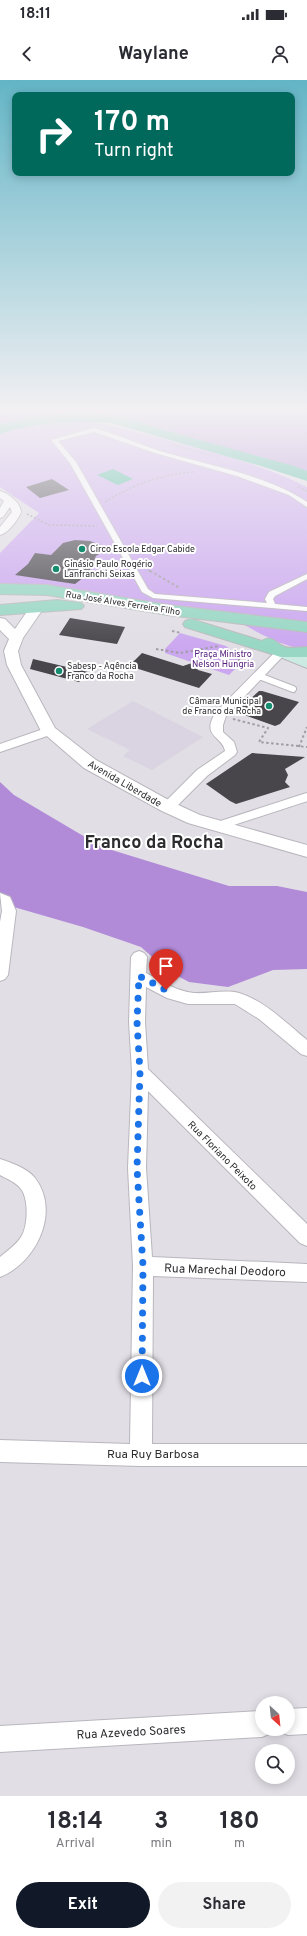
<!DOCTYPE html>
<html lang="en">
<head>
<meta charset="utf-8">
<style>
  :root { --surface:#fff; --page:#f2f2f3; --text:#2b2b33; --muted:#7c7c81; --accent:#111827 }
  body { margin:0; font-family:Overpass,sans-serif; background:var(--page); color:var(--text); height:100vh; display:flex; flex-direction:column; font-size:15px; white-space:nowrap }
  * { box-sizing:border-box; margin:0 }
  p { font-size:13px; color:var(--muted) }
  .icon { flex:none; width:22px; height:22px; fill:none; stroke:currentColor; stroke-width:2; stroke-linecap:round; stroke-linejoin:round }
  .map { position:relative; height:1716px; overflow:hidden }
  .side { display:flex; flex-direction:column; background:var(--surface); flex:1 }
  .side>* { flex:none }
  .top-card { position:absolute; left:12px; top:12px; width:283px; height:84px; border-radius:8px; box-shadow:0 2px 10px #0003; background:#00695c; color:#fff; overflow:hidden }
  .needle { width:26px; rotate:153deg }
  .fabs { position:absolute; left:255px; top:1616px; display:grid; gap:8px }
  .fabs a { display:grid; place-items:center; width:40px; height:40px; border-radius:50%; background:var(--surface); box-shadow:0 2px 10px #0003; font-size:20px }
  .pin { position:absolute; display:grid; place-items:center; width:34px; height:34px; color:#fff; margin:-41px -17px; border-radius:50% 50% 50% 0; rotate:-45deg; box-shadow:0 0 4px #0007 }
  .pin .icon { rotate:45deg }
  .me { position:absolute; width:44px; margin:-22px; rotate:0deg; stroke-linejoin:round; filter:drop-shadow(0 0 3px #0008) }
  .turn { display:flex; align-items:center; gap:14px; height:84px; padding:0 16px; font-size:18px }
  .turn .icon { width:52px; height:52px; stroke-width:2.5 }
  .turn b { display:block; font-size:28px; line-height:34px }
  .eta { display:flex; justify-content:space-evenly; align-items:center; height:68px; text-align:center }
  .eta b { font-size:24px; font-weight:700; line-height:28px }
  .button { display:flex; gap:8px; margin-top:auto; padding:8px 16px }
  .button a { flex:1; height:46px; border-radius:24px; background:var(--accent); color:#fff; font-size:16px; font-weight:700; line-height:46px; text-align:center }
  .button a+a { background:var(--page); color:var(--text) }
  .status { display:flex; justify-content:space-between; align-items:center; height:28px; padding:0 20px; background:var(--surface); direction:ltr }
  .status svg { height:11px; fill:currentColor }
  header { display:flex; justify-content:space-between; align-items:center; height:52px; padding:0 16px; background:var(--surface); font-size:18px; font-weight:700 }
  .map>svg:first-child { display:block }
  .built { fill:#dad3e1 }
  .green { fill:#cba7f0 }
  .forest { fill:#b18ad8 }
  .water { fill:#3cb794 }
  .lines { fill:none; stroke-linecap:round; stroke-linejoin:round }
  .river { fill:#3cb794; fill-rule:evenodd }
  .building { fill:#48454b }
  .service-far1-casing { stroke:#b9b6bd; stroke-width:8 }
  .service-casing { stroke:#b9b6bd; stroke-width:10 }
  .pedestrian-casing { stroke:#b9b6bd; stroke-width:2 }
  .minor-casing { stroke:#b9b6bd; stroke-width:2 }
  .tertiary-casing { stroke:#b9b6bd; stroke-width:2 }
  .secondary-casing { stroke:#b9b6bd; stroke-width:2 }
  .primary-casing { stroke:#bbbbbc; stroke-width:2 }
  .path-far1 { stroke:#a09ea4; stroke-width:1.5; stroke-dasharray:2 2; stroke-linecap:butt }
  .path { stroke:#a09ea4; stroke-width:2; stroke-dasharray:2.5 2.5; stroke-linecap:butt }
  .service-far1 { stroke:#fff; stroke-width:6 }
  .service { stroke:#fff; stroke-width:8 }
  .pedestrian { fill:#fff; fill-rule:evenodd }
  .minor { fill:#fff; fill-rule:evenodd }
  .tertiary { fill:#fff; fill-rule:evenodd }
  .secondary { fill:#cbebe2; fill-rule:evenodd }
  .primary { fill:#97d7c4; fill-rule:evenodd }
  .route { stroke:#1a73e8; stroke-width:7; stroke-dasharray:0 12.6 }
  .poi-dot { fill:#178d70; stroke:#fff; stroke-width:1.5 }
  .labels { text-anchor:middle; stroke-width:4; stroke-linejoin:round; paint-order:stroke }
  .far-poi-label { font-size:9px; fill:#2c2b2e; stroke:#fff; text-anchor:start }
  .far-street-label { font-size:9px; fill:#2c2b2e; stroke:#fff }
  .far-park-label { font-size:9px; fill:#56217d; stroke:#fff }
  .street-label { font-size:10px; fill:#2c2b2e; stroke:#fff }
  .near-street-label { font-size:12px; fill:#2c2b2e; stroke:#fff }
  .town-label { font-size:18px; font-weight:bold; fill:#2c2b2e; stroke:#fff }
</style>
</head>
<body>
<div class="status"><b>18:11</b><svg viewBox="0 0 49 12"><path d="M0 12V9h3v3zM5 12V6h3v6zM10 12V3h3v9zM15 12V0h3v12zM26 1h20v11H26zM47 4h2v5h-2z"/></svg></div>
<header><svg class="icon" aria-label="back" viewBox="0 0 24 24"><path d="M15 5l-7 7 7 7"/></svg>Waylane<svg class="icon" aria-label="person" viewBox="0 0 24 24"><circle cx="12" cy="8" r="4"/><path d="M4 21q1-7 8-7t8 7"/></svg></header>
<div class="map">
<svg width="307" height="1716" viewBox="0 0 307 1716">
  <rect width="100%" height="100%" fill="#e1dee5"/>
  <path class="built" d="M133,621L203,657L152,690L123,676L130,670L87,649Z"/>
  <path class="green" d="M85,341C115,346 143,353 171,361C218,373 263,385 307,407V545L216,535L84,510L0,504V473L39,433L0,407V352L17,346Z
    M241,543L307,549V569C282,567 263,555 241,543Z
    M180,553L226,566L238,576L237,587L229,595L165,573V569Z"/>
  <path class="forest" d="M0,329H307V392L155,350L136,342L87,341L16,345L0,352Z
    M0,702L14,715L102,767L229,806H277L307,812V889L273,890L228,907L189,902L168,891L141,867L83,847L0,823Z"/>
  <path class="water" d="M113,389L133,399L118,405L97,395Z"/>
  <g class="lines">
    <path class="river" d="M96,333L132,339L160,349L294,386L307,391V401L264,387L111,343L79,342L43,344L16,349L0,354V345C30,334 64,333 96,333Z"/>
  </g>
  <path class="building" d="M52,399L69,410L40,418L26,407Z
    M75,460L90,461L108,468L96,476L88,494L75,504L15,495L28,484L35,473L51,475L63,463Z
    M70,538L125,547L117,564L59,555Z
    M142,573L183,586L192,583L198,590L212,594L199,608L129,586Z
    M33,579L88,592L79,602L30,589Z
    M259,611H262L299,622L280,644L275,646L236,632Z
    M252,673L305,677L285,689L288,695L285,702L290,707L236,724L230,721L206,704Z"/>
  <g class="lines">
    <defs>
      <path id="service-far1" d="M259,596L293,609"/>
      <path id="service" d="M221,745L307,717"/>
      <path id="pedestrian" d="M94,348C117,354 138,364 160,371C207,385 267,395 307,422V427L289,415L237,396L155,373L94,352L58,361L76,382L148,509L155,514L267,523L265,519L269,512L307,494V499L275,516L273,519L275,524L307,527V531L153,518L142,512L70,383L51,360Z"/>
      <path id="minor" d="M0,411C9,414 20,422 21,432C18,440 8,453 0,455V447L12,432L10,427L3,437L0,438V428L4,421L0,418Z
        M281,569L285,570L287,572L285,574L226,636L223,645V652L234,662L237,672L235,675L207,696L173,730H163L161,727L163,724L197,690L225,671C223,656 200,657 216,632L277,570Z
        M49,647L55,651L53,654L0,672V664Z
        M0,813L10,817L16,831L8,895L5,899L0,901V842L2,831Z
        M139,871L144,873L147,877L146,893C161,901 176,911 194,913C209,914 224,909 239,913C265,921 286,943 307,960V976L301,974L259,939L235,924H188L167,918L146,907L145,942L148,989L307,1144V1166L300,1163L148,1011L146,1088L152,1177L307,1184V1202L153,1196L152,1364H307V1386H141L0,1382V1360L130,1364L133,1186L128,1088L132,992L129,942L131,877L134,873Z
        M0,1079C12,1083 27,1088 35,1098C61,1132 36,1183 0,1197V1177C7,1171 16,1165 21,1157C28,1147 29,1119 21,1109C16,1102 7,1099 0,1095Z
        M307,1628V1654L288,1655L279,1651L278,1649H288V1629Z
        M262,1631V1649H273L271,1653L262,1657L0,1672V1646Z"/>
      <path id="tertiary" d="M38,522L43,523L45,526L23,558L18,571L21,585L55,648L96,680L174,723L200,735L307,765V777L188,743L162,731L84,688L41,651L7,585L4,571L9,559L0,550V538L5,539L15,549L33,523Z"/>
      <path id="secondary" d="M281,567L307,577V588L275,575L273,572L275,569Z"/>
      <path id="primary" d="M0,504L47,505L168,525L307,542V552L168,535L47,515L0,514Z
        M57,520L81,523L84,526L81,529L0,535V525Z
        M191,539L262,561C272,554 276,564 285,567C290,569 301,567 307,567V577H281L185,547L183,544L185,541Z"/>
    </defs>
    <use href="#service-far1" class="service-far1-casing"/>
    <use href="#service" class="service-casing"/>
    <use href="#pedestrian" class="pedestrian-casing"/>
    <use href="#minor" class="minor-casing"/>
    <use href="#tertiary" class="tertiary-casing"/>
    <use href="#secondary" class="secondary-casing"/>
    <use href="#primary" class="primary-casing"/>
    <path class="path-far1" d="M173,365L217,377
      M298,407L307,411
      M105,422C132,405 162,394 194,392
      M27,434L49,445L97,446
      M145,488L151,492"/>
    <path class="path" d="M150,491L180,508
      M172,551L181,553
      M156,569L180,573L219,566
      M233,571L238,576L241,588
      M233,639L268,648L259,662L307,667
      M299,667L307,647"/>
    <use href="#service-far1" class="service-far1"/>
    <use href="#service" class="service"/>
    <use href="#pedestrian" class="pedestrian"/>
    <use href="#minor" class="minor"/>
    <use href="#tertiary" class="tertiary"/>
    <use href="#secondary" class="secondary"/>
    <use href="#primary" class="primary"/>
  </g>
  <linearGradient id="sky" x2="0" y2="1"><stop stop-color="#63b5c6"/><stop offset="0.58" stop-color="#f2f0f3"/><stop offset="1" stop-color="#f2f0f3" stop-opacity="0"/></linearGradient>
  <rect width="307" height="570" fill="url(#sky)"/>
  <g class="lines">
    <path class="route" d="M142,1296L143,1186L137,1088L140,992L137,942L139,896L166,910"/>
  </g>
  <g class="poi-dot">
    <circle cx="82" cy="469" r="4"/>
    <circle cx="56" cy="489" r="4"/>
    <circle cx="59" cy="591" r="4"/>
    <circle cx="269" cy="626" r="4"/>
  </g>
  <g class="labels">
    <g class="far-poi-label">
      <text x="90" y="472">Circo Escola Edgar Cabide</text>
      <text x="64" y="487">Ginásio Paulo Rogério<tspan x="64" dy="10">Lanfranchi Seixas</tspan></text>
      <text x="67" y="589">Sabesp - Agência<tspan x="67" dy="10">Franco da Rocha</tspan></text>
      <text x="261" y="624" text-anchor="end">Câmara Municipal<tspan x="261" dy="10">de Franco da Rocha</tspan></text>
    </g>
    <g class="far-street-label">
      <text transform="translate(123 523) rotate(9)" y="3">Rua José Alves Ferreira Filho</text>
    </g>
    <g class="far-park-label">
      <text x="223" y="577">Praça Ministro<tspan x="223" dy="10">Nelson Hungria</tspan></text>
    </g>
    <g class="street-label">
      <text transform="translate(125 703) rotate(30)" y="4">Avenida Liberdade</text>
      <text transform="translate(223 1075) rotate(45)" y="4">Rua Floriano Peixoto</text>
    </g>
    <g class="near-street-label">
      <text transform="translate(225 1190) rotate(2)" y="4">Rua Marechal Deodoro</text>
      <text x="153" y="1378">Rua Ruy Barbosa</text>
      <text transform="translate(131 1652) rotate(-3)" y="4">Rua Azevedo Soares</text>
    </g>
    <g class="town-label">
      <text x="154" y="768">Franco da Rocha</text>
    </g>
  </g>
</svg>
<div class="fabs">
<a><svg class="needle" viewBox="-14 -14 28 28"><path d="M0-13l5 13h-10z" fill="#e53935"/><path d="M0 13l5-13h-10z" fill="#7c7c81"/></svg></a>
<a><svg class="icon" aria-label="search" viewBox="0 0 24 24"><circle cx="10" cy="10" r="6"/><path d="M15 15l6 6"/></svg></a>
</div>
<div class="pin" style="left:166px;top:910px;background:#d93025"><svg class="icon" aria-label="arrive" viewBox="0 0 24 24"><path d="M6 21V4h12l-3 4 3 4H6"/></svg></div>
<svg class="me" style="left:142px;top:1296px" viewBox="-20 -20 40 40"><circle r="17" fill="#1a73e8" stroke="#fff" stroke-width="3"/><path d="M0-11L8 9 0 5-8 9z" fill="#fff"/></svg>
<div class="top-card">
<div class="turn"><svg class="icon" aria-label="right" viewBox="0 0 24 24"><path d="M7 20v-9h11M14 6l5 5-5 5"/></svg><div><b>170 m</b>Turn right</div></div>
</div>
</div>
<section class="side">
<div class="eta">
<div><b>18:14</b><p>Arrival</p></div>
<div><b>3</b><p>min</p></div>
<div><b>180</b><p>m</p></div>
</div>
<div class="button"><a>Exit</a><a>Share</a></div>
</section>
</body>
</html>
